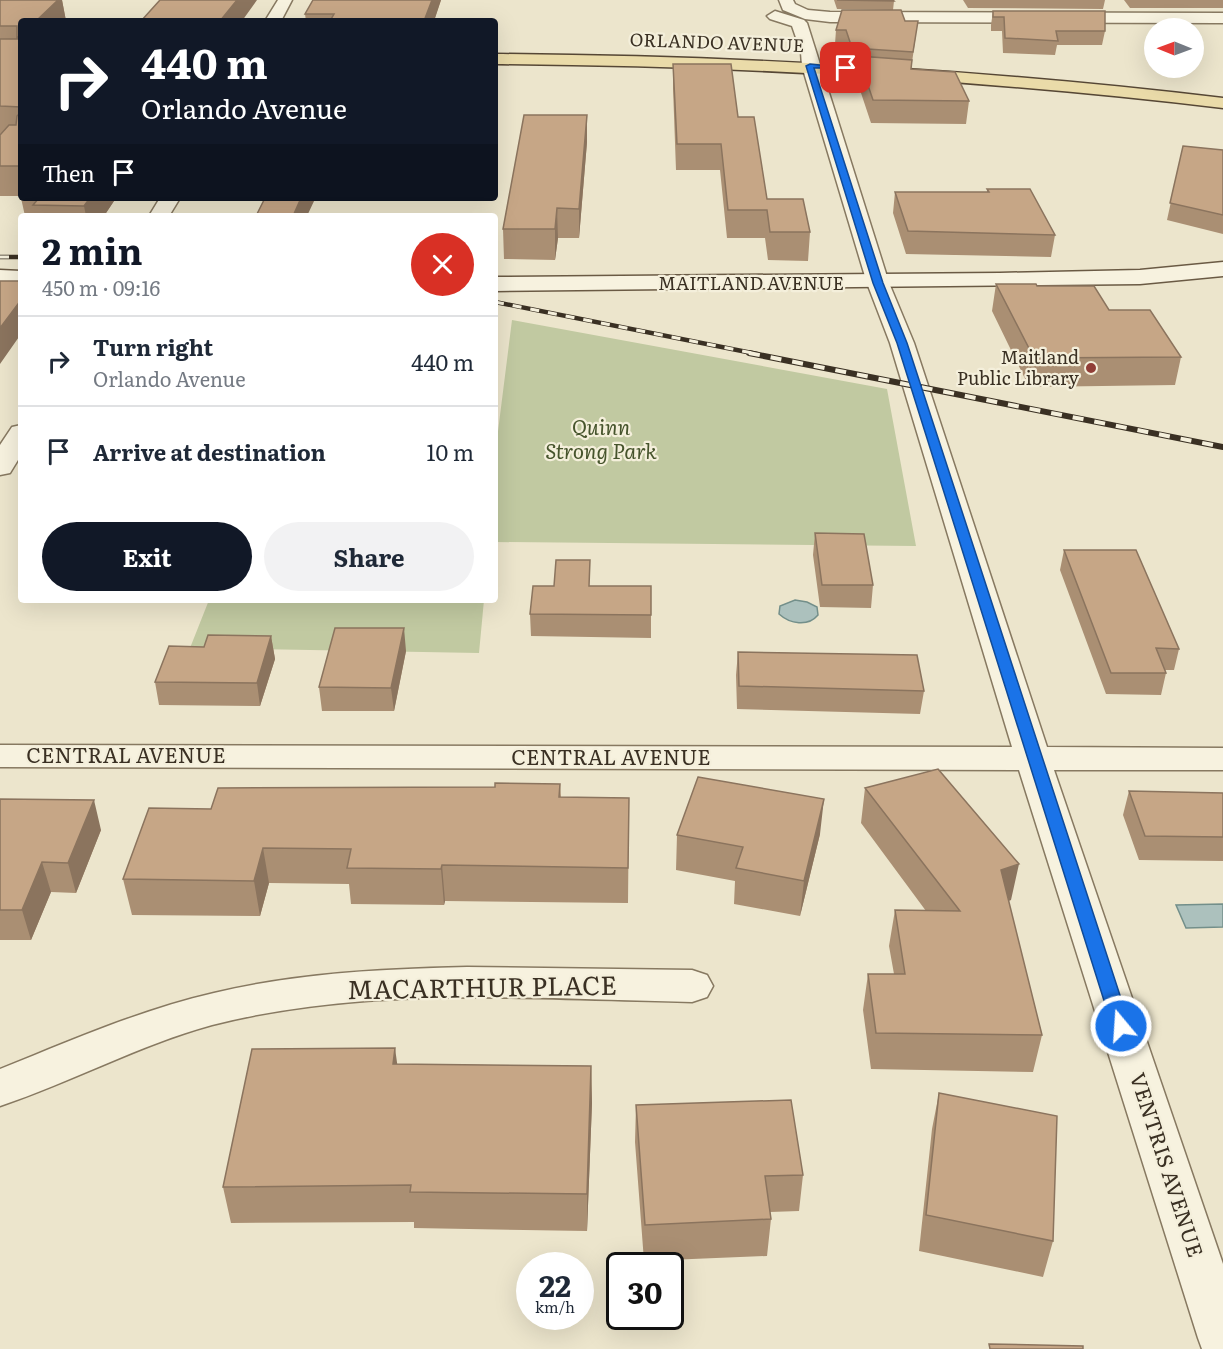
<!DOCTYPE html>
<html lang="en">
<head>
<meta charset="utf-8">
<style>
  :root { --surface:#fff; --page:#f2f2f3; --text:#1f2937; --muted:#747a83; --line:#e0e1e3; --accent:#111827 }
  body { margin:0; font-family:Literata,serif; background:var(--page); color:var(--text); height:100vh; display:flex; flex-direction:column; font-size:22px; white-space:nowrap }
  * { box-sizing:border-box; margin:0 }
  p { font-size:20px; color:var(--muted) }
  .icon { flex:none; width:33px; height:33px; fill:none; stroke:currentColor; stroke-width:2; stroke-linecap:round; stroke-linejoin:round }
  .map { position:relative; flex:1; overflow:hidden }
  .details { position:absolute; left:18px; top:213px; width:480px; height:390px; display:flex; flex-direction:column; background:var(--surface); border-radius:6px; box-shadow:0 6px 24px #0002 }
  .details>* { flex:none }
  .banner { position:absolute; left:18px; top:18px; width:480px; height:183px; border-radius:6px; box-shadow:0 6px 24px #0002; background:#111827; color:#fff; overflow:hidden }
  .needle { width:39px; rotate:271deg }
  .buttons { position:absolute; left:1144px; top:18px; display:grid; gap:12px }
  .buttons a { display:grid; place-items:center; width:60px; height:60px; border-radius:50%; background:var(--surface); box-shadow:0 6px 24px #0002; font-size:30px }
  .speed { position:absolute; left:516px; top:1252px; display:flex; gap:12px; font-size:30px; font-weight:700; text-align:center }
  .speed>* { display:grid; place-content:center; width:78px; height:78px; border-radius:50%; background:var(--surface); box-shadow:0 6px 24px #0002; line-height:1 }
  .speed small { font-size:15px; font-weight:400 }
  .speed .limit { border:3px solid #111; border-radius:9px; background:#fff; color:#111 }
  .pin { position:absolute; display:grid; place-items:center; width:51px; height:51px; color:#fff; margin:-26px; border-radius:12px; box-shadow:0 3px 9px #0006 }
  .me { position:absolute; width:66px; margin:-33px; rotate:342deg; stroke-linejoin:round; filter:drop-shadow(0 0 4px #0008) }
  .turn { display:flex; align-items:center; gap:21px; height:126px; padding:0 24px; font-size:27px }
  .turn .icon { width:78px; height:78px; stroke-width:2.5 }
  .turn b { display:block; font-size:42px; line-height:51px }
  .then { display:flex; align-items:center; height:57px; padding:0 24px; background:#0003; gap:12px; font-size:22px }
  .round { display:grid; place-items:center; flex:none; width:63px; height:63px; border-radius:32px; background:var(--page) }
  .headline { display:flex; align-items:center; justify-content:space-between; height:102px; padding:0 24px }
  h1 { font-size:36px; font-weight:700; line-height:45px; color:var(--accent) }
  .cta { display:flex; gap:12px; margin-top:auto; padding:12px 24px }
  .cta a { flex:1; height:69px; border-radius:36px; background:var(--accent); color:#fff; font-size:24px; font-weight:700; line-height:69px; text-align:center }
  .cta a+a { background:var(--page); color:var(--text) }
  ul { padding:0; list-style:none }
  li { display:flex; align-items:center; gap:18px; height:90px; padding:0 24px; border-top:2px solid var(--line) }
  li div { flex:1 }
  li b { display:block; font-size:22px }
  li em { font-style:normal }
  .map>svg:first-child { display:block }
  .green { fill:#c1c9a1 }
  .water { fill:#acc1bd; stroke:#738f8a; stroke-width:1.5 }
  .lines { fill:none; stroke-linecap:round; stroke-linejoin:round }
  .street-casing { stroke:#877961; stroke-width:3 }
  .secondary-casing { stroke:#6a5a44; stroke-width:3 }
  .primary-casing { stroke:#564735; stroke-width:3 }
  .street { fill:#f7f2df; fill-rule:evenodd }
  .secondary { fill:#f7f2df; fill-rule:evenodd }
  .primary { fill:#eadba9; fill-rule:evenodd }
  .rail-far1-casing { stroke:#3a3023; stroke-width:4.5 }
  .rail-casing { stroke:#3a3023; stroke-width:6 }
  .rail-far1 { stroke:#f4efdb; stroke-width:3; stroke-dasharray:9; stroke-linecap:butt }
  .rail { stroke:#f4efdb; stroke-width:4; stroke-dasharray:11; stroke-linecap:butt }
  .wall { fill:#aa8f73 }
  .shaded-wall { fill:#8b745e }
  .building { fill:#c6a686; stroke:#8b745e; stroke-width:1.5 }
  .route { fill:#1a73e8; stroke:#114b97; stroke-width:1.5 }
  .poi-dot { fill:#913e37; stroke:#f4efdb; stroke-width:2 }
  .labels { text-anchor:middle; stroke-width:4.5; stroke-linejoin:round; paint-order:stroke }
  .far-street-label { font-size:18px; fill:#3a3023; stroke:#f4efdb }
  .far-poi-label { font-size:18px; fill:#3a3023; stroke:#f4efdb; text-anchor:end }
  .park-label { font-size:21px; font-style:italic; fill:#46542c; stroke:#f4efdb }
  .street-label { font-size:21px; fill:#3a3023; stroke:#f4efdb }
  .near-street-label { font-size:26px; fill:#3a3023; stroke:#f4efdb }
</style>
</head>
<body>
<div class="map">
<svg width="1223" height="1349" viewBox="0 0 1223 1349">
  <rect width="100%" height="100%" fill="#ece5cc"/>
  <path class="green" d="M512,320L887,389L916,546L495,542V455Z
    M209,600H484L479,653L190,648Z"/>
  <path class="water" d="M795,600L807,602L817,607L818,615C808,627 790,624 779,614L780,606Z
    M1223,904V927L1186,928L1176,905Z"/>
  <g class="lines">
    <defs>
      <path id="street" d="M278,0H292L281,21H265Z
        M779,0H793L795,4L808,10L830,12L1223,13V23L830,22L805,19L783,10Z
        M775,11L804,20L807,23L889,283L914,343L1047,747L1223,748V770H1054L1223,1264V1349H1202L1198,1338L1019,770L0,767V745L1012,747L890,343L867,283L802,66L801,52L792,26L770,19L767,16Z
        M160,198H180L169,216H149Z
        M21,425V455L10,473L0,475V445L12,427Z
        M467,967L692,970L707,975L713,986L707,997L692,1002C533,999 368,985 212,1025C139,1045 72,1082 0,1106V1069C70,1041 140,1010 214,993C297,973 382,969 467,967Z"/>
      <path id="secondary" d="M1223,262V276L1140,284L495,291V277L1000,273L1140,270Z
        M0,270L21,271V285L0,284Z"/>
      <path id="primary" d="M495,54C739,56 981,69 1223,98V108C981,79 739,66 495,64Z"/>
    </defs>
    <use href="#street" class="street-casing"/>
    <use href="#secondary" class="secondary-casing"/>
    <use href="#primary" class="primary-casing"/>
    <use href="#street" class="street"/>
    <use href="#secondary" class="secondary"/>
    <use href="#primary" class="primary"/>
    <defs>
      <path id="rail-far1" d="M0,257H21
        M495,302L757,354"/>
      <path id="rail" d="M749,353L1223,447"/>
    </defs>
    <use href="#rail-far1" class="rail-far1-casing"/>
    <use href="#rail" class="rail-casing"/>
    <use href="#rail-far1" class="rail-far1"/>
    <use href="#rail" class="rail"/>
  </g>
  <path class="wall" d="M0,0H62L66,21H21V197V196H0V135L1,134H0Z
    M441,0L434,21H306L305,14Z
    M834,0H893L894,1L893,10L837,9Z
    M963,0H1105L1103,9L968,8Z
    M1124,0H1223V8H1130Z
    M993,11L1105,31L1102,45H1057L1055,55L1003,53L1002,31H991V25Z
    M905,21L916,35L911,69L969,101L966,124L871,123L856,78L857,64L851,63L844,45L835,44L836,30Z
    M673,64L738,117L767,199L810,232L808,261L768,260L765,238H727L720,170H676L673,88Z
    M587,115V142L579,238H558L555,260L504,259L503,229Z
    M1183,146L1223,150V234L1167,220Z
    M987,189L1055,235L1051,257L906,254L893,213L895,192H987Z
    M21,198H116L104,216H25Z
    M996,284L1109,310L1181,357L1175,385L1029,387L992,311Z
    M815,533L873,585L871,608L820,607L813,555Z
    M1064,550L1179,649L1174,670H1165L1166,673L1161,695L1106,694L1060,570Z
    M590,586H651V638L531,636L530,614Z
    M271,636L275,659L260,706L159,705L155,682L204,647Z
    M406,651L394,711H322L319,687Z
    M738,652L924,691L920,714L737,709L736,675Z
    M560,784L561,797L629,798L628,903L445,901L444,905L351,904L349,884L269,883L260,916L132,915L123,879L211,809Z
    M865,788L1011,900L1008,901L1042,1035L1033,1072L871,1069L863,1010L868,974H894L889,946L895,910L926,911L861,823Z
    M1129,791L1223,793V861L1139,860L1123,815Z
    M0,799L101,830L76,893L51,892L31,940H0Z
    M820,834L800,916L734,904L735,881L676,870L677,835Z
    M397,1064L591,1066L592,1103L587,1231L414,1228V1222L231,1223L223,1187Z
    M939,1093L1053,1241L1043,1277L919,1251L932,1129Z
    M636,1105L803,1175L799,1211L770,1212L771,1219L767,1256L644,1261L635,1142Z"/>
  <path class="shaded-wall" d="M58,0H62L66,21H36Z
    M237,0H257L242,21H220Z
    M432,0H441L434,21H424Z
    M587,115V142L579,238V209Z
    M90,198H116L104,216H86L84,206Z
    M301,198H314L315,199L307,216H293Z
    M557,208L558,238L555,260V229Z
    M21,300V334L0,364V328Z
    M404,628L406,651L394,711L391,688Z
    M271,636L275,659L260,706L257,683Z
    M824,799L820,834L800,916L804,881Z
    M94,800L101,830L76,893L68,863Z
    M263,848L269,883L260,916L254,881Z
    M42,862L51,892L31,940L22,910Z
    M1019,864L1011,900L994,905L1001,870Z
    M442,865L445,901L444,905L441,869Z
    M395,1048L400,1084L393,1064Z
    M591,1066L592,1103L587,1231V1194Z"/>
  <path class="building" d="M0,0H58L36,21H21V35L17,38V26H0Z
    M160,0H237L220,21H141Z
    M313,0H432L424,21H330L334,14H305Z
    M837,0H893L894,1Z
    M842,10H901L905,21H918L913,52L852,48L846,30H836Z
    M993,11H1105V31H1056L1058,41L1005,38L1004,17H993Z
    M0,39H21V107L0,106Z
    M858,56L912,60L911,69L955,72L969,101L873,100Z
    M673,64H731L738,117H754L767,199H803L810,232H770L767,210H728L721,144H677Z
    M21,112V166H0V135L9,125H16L17,116Z
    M524,115H587L579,209L557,208L555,229H503Z
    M1183,146L1223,150V215L1170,203Z
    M987,189H1030L1055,235L908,231L895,192H989Z
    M39,198H90L84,206L33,205Z
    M265,198H301L293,216H256Z
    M0,281H21V300L0,328Z
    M996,284H1036L1037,286H1094L1109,310H1150L1181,357L1034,358Z
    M815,533L864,534L873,585H822Z
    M1064,550H1136L1179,649L1156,648L1166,673H1111Z
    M556,560H590L589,586H651V615L530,614L533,586H554Z
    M335,628H404L391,688L319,687Z
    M208,635L271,636L257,683L155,682L169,646L204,647Z
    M738,652L917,655L924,691L739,686Z
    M938,769L1019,864L1001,870L1042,1035L876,1033L868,974H905L895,910L960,911L865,788Z
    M698,777L824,799L804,881L736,868L743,847L677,835Z
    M495,783L560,784L559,797L629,798L628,868L442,865L441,869L347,868L351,849L263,848L254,881L123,879L149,808L211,809L218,788L495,787Z
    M1129,791L1223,793V837L1145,836Z
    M0,799L94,800L68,863L42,862L22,910H0Z
    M395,1048L393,1064L591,1066L587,1194L410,1192L411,1185L223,1187L252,1049Z
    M939,1093L1057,1116L1053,1241L926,1215Z
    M791,1100L803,1175L765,1176L771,1219L645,1225L636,1105Z
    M989,1344L1083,1346V1349H990Z"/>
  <path class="route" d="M810,64L849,68H814L883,283L907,343L1130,1026L1127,1031H1115L1112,1026L897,343L873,283L806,66Z"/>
  <circle class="poi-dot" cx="1091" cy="368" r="6"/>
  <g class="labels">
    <g class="far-street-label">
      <text transform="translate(717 43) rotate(2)" y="6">ORLANDO AVENUE</text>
      <text x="751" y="290">MAITLAND AVENUE</text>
    </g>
    <g class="far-poi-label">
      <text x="1079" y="364">Maitland<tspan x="1079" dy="21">Public Library</tspan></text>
    </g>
    <g class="park-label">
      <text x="601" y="435">Quinn<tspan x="601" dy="24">Strong Park</tspan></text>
    </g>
    <g class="street-label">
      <text x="126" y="763">CENTRAL AVENUE</text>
      <text x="611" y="765">CENTRAL AVENUE</text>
      <text transform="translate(1166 1165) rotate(72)" y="7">VENTRIS AVENUE</text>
    </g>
    <g class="near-street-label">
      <text transform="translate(482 988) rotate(-1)" y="9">MACARTHUR PLACE</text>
    </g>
  </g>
</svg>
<div class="buttons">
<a><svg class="needle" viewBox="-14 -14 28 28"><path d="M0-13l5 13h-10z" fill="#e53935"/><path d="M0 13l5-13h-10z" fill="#747a83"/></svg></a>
</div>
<div class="speed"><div>22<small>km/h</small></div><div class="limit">30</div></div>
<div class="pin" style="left:846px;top:68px;background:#d93025"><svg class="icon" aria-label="arrive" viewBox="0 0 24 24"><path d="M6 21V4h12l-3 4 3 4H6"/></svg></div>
<svg class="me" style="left:1121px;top:1026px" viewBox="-20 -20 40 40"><circle r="17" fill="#1a73e8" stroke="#fff" stroke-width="3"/><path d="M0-11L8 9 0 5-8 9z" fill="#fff"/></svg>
<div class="banner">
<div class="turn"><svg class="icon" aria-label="right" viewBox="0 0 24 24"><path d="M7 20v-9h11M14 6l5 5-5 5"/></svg><div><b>440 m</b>Orlando Avenue</div></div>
<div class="then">Then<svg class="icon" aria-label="arrive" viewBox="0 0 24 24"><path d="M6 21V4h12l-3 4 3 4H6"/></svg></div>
</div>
<section class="details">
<div class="headline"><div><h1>2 min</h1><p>450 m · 09:16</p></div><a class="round" style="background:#d93025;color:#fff"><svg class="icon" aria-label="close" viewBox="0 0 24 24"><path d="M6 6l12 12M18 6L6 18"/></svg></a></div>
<ul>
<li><svg class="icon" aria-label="right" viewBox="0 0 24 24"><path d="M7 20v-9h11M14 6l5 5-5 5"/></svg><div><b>Turn right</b><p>Orlando Avenue</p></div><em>440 m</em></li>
<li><svg class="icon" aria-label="arrive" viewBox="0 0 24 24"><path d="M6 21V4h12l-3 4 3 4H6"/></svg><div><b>Arrive at destination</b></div><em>10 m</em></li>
</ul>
<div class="cta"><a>Exit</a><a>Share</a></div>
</section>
</div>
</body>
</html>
